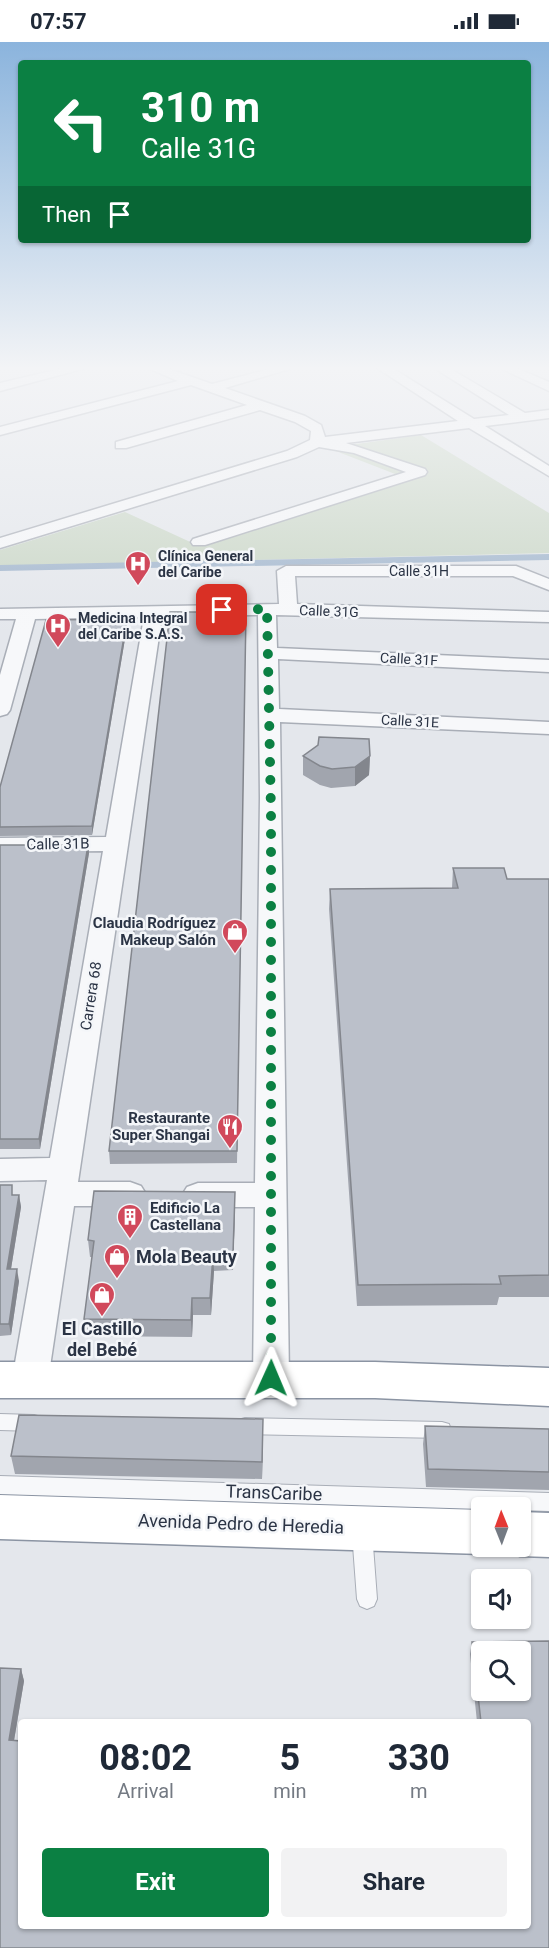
<!DOCTYPE html>
<html lang="en">
<head>
<meta charset="utf-8">
<style>
  :root { --surface:#fff; --page:#f2f2f3; --text:#1f2937; --muted:#747a83; --accent:#0b8043 }
  body { margin:0; font-family:Roboto,sans-serif; background:var(--page); color:var(--text); height:100vh; display:flex; flex-direction:column; font-size:22px; white-space:nowrap }
  * { box-sizing:border-box; margin:0 }
  p { font-size:20px; color:var(--muted) }
  .icon { flex:none; width:33px; height:33px; fill:none; stroke:currentColor; stroke-width:2; stroke-linecap:round; stroke-linejoin:round }
  .map { position:relative; flex:1; overflow:hidden }
  .sheet { position:absolute; left:18px; top:1677px; width:513px; height:210px; display:flex; flex-direction:column; background:var(--surface); border-radius:6px; box-shadow:0 2px 4px #0004 }
  .sheet>* { flex:none }
  .top-card { position:absolute; left:18px; top:18px; width:513px; height:183px; border-radius:6px; box-shadow:0 2px 4px #0004; background:#0b8043; color:#fff; overflow:hidden }
  .needle { width:39px; rotate:359deg }
  .tools { position:absolute; left:471px; top:1455px; display:grid; gap:12px }
  .tools a { display:grid; place-items:center; width:60px; height:60px; border-radius:6px; background:var(--surface); box-shadow:0 2px 4px #0004; font-size:30px }
  .pin { position:absolute; display:grid; place-items:center; width:51px; height:51px; color:#fff; margin:-26px; border-radius:12px; box-shadow:0 3px 9px #0006 }
  .me { position:absolute; width:66px; margin:-33px; rotate:1deg; stroke-linejoin:round; filter:drop-shadow(0 0 4px #0008) }
  .turn { display:flex; align-items:center; gap:21px; height:126px; padding:0 24px; font-size:27px }
  .turn .icon { width:78px; height:78px; stroke-width:2.5 }
  .turn b { display:block; font-size:42px; line-height:51px }
  .then { display:flex; align-items:center; height:57px; padding:0 24px; background:#0003; gap:12px; font-size:22px }
  .eta { display:flex; justify-content:space-evenly; align-items:center; height:102px; text-align:center }
  .eta b { font-size:36px; font-weight:700; line-height:42px }
  .primary-button { display:flex; gap:12px; margin-top:auto; padding:12px 24px }
  .primary-button a { flex:1; height:69px; border-radius:6px; background:var(--accent); color:#fff; font-size:24px; font-weight:700; line-height:69px; text-align:center }
  .primary-button a+a { background:var(--page); color:var(--text) }
  .status { display:flex; justify-content:space-between; align-items:center; height:42px; padding:0 30px; background:var(--surface); direction:ltr }
  .status svg { height:16px; fill:currentColor }
  .map>svg:first-child { display:block }
  .green { fill:#c9d6c5 }
  .lines { fill:none; stroke-linecap:round; stroke-linejoin:round }
  .stream { stroke:#9fb4cc; stroke-width:6 }
  .service-casing { stroke:#a9aeb7; stroke-width:2 }
  .minor-casing { stroke:#a9aeb7; stroke-width:3 }
  .trunk-casing { stroke:#8b94a3; stroke-width:3 }
  .service { fill:#f7f8fa; fill-rule:evenodd }
  .minor { fill:#f7f8fa; fill-rule:evenodd }
  .trunk { fill:#fff; fill-rule:evenodd }
  .wall { fill:#a1a5ae; fill-rule:evenodd }
  .shaded-wall { fill:#83868d }
  .building { fill:#bbc0ca; stroke:#83868d; stroke-width:1.5; fill-rule:evenodd }
  .route { stroke:#0b8043; stroke-width:10; stroke-dasharray:0 18 }
  .labels { text-anchor:middle; stroke-width:5; stroke-linejoin:round; paint-order:stroke }
  .far-poi-label { font-size:14px; font-weight:bold; fill:#2b3445; stroke:#f4f6f9; text-anchor:start }
  .far-street-label { font-size:14px; fill:#2b3445; stroke:#f4f6f9 }
  .street-label { font-size:15px; fill:#2b3445; stroke:#f4f6f9 }
  .poi-label { font-size:15px; font-weight:bold; fill:#2b3445; stroke:#f4f6f9; text-anchor:end }
  .near-poi-label { font-size:18px; font-weight:bold; fill:#2b3445; stroke:#f4f6f9; text-anchor:start }
  .near-street-label { font-size:18px; fill:#2b3445; stroke:#f4f6f9 }
</style>
</head>
<body>
<div class="status"><b>07:57</b><svg viewBox="0 0 49 12"><path d="M0 12V9h3v3zM5 12V6h3v6zM10 12V3h3v9zM15 12V0h3v12zM26 1h20v11H26zM47 4h2v5h-2z"/></svg></div>
<div class="map">
<svg width="549" height="1906" viewBox="0 0 549 1906">
  <rect width="100%" height="100%" fill="#e4e7ec"/>
  <path class="green" d="M421,393L549,471V511L0,524V508L125,470L199,504L408,437L328,406Z"/>
  <g class="lines">
    <path class="stream" d="M0,526L549,515"/>
    <defs>
      <path id="service" d="M0,1372L34,1373L41,1375L43,1381L41,1387L34,1389L0,1388Z
        M245,1376L442,1380L449,1382L451,1388L449,1394L442,1396L245,1392L238,1390L236,1384L238,1378Z
        M0,1434L549,1451V1469L520,1468V1466L482,1467L0,1452Z
        M362,1481L369,1484L372,1490L377,1557L374,1564L367,1567L360,1564L357,1557L352,1490L355,1484Z"/>
      <path id="minor" d="M64,326H86L0,349V341Z
        M148,326H166L212,342L273,326H293L225,346L305,374L321,383L325,395L458,379L377,326H392L474,377L509,373L434,326H449L525,371L549,368V376L485,384L549,424V434L469,386L346,401L425,427L427,430L425,433L205,503H193L191,500L193,497L406,430L354,411L319,405L297,415L0,506V496L287,409L310,398L311,389L295,380L260,368L126,406H116V400L247,363L191,343L0,393V385L178,339Z
        M500,326H516L549,340V349Z
        M286,524H516L549,537V548L513,534H295L297,562L549,570V580L276,573L277,606L549,618V630L278,617L279,667L549,680V692L280,680L289,1337L284,1348L271,1352L258,1348L253,1337L255,1165H198L187,1161L182,1153L187,1145L198,1141H255L260,756L258,573L162,574L78,1140H130L141,1144L146,1152L141,1160L130,1164H74L48,1338L43,1349L30,1353L17,1349L12,1338L47,1138L0,1139V1117L50,1116L103,809L0,810V796L106,795L144,575L35,577L10,668L7,672L0,674V633L16,577H0V567L279,562L277,529Z"/>
      <path id="trunk" d="M0,1320H375L549,1326V1364L375,1356H0Z
        M0,1453L482,1468V1504H500L482,1512L0,1497Z
        M520,1470L549,1471V1515L520,1514L503,1508L501,1504H520Z"/>
    </defs>
    <use href="#service" class="service-casing"/>
    <use href="#minor" class="minor-casing"/>
    <use href="#trunk" class="trunk-casing"/>
    <use href="#service" class="service"/>
    <use href="#minor" class="minor"/>
    <use href="#trunk" class="trunk"/>
  </g>
  <path class="wall" d="M246,570L237,1121L110,1122L109,1109Z
    M127,585L92,793L0,794V745Z
    M303,714H370L369,733L355,744L331,746L320,743L303,733Z
    M0,803H88L89,811L40,1107H0Z
    M453,826L507,837H549V1255H499L497,1263L357,1264L329,867L330,847L452,846Z
    M0,1143L13,1153H19L21,1165L11,1227L19,1239L11,1293L0,1294Z
    M235,1167L233,1228L214,1229L211,1273H193L192,1295L86,1294L84,1277L92,1215H90L88,1198Z
    M425,1384L549,1387V1448L426,1445L423,1402Z
    M263,1395L262,1437L15,1432L11,1414Z
    M549,1599V1906H0V1626L21,1627L24,1639L14,1699H21V1884H528V1680H477L470,1612L472,1600ZM482,1610H520V1648H482Z"/>
  <path class="shaded-wall" d="M127,577V585L92,793V784Z
    M370,714L369,733L355,744V725Z
    M88,803L89,811L40,1107L39,1097Z
    M235,1150V1167L233,1228V1211Z
    M19,1153L21,1165L9,1239L7,1227Z
    M213,1212L214,1229L211,1273L210,1256Z
    M17,1227L19,1239L11,1293L9,1282Z
    M192,1256L193,1273L192,1295L191,1278Z
    M263,1377V1395L262,1437V1420Z
    M21,1627L24,1639L12,1710L9,1698Z"/>
  <path class="building" d="M170,570H246L237,1109H109Z
    M127,577L92,784L0,785V745L46,578Z
    M319,695L369,697L370,714L355,725L332,727L320,724L303,714L318,703Z
    M0,803H88L39,1097H0Z
    M453,826H504L507,837H549V1233L499,1234L501,1242L358,1243L330,847L458,846Z
    M0,1143H12V1153H19L7,1227H17L9,1282H0Z
    M94,1149L235,1150L233,1211L213,1212L210,1256H192L191,1278L84,1277L94,1199L88,1198Z
    M19,1373L263,1377L262,1420L11,1414Z
    M425,1384L549,1387V1430L428,1427Z
    M549,1599V1906H0V1626L21,1627L9,1698L21,1699V1884H528V1680H481L472,1600ZM482,1610H520V1648H482Z"/>
  <linearGradient id="sky" x2="0" y2="1"><stop stop-color="#8bb4dd"/><stop offset="0.55" stop-color="#f3f4f6"/><stop offset="1" stop-color="#f3f4f6" stop-opacity="0"/></linearGradient>
  <rect width="549" height="593" fill="url(#sky)"/>
  <g class="lines">
    <path class="route" d="M222,568L267,567L271,771V1336"/>
  </g>
  <defs>
    <symbol id="hospital-pin" viewBox="-11 -11 22 30"><path d="M0 17L-7.5 6A9.5 9.5 0 1 1 7.5 6Z" fill="#d1495b" stroke="#f4f6f9"/><path d="M-5-5h3v3.5h4V-5h3V5h-3V1.5h-4V5h-3Z" fill="#fff"/></symbol>
    <symbol id="shop-pin" viewBox="-11 -11 22 30"><path d="M0 17L-7.5 6A9.5 9.5 0 1 1 7.5 6Z" fill="#d1495b" stroke="#f4f6f9"/><path d="M-5-2.5h2.3a2.7 3.5 0 0 1 5.4 0H5L5.5 6h-11ZM-1.5-2.5h3a1.5 2.3 0 0 0-3 0Z" fill="#fff"/></symbol>
    <symbol id="restaurant-pin" viewBox="-11 -11 22 30"><path d="M0 17L-7.5 6A9.5 9.5 0 1 1 7.5 6Z" fill="#d1495b" stroke="#f4f6f9"/><path d="M-5-6h1v4h1v-4h1v4h1v-4h1v5L-1.5 .5V6h-2V.5L-5-1ZM5-6V6H3V1.5H1.5Q1.5-4 5-6Z" fill="#fff"/></symbol>
    <symbol id="building-pin" viewBox="-11 -11 22 30"><path d="M0 17L-7.5 6A9.5 9.5 0 1 1 7.5 6Z" fill="#d1495b" stroke="#f4f6f9"/><path d="M-4-6H4V6H1V3H-1V6H-4ZM-2.5-4.3h1.7v1.8h-1.7ZM.8-4.3h1.7v1.8H.8ZM-2.5-1h1.7V.8h-1.7ZM.8-1h1.7V.8H.8Z" fill="#fff"/></symbol>
  </defs>
  <g fill-rule="evenodd">
    <use href="#hospital-pin" x="123" y="507" width="30" height="40"/>
    <use href="#hospital-pin" x="43" y="569" width="30" height="40"/>
    <use href="#shop-pin" x="220" y="875" width="30" height="40"/>
    <use href="#restaurant-pin" x="215" y="1070" width="30" height="40"/>
    <use href="#building-pin" x="115" y="1160" width="30" height="40"/>
    <use href="#shop-pin" x="102" y="1200" width="30" height="40"/>
    <use href="#shop-pin" x="87" y="1238" width="30" height="40"/>
  </g>
  <g class="labels">
    <g class="far-poi-label">
      <text x="158" y="519">Clínica General<tspan x="158" dy="16">del Caribe</tspan></text>
      <text x="78" y="581">Medicina Integral<tspan x="78" dy="16">del Caribe S.A.S.</tspan></text>
    </g>
    <g class="far-street-label">
      <text x="419" y="534">Calle 31H</text>
      <text transform="translate(329 569) rotate(2)" y="5">Calle 31G</text>
      <text transform="translate(409 617) rotate(3)" y="5">Calle 31F</text>
      <text transform="translate(410 679) rotate(3)" y="5">Calle 31E</text>
    </g>
    <g class="street-label">
      <text transform="translate(58 802) rotate(-1)" y="5">Calle 31B</text>
      <text transform="translate(91 954) rotate(-81)" y="5">Carrera 68</text>
    </g>
    <g class="poi-label">
      <text x="216" y="886">Claudia Rodríguez<tspan x="216" dy="17">Makeup Salón</tspan></text>
      <text x="210" y="1081">Restaurante<tspan x="210" dy="17">Super Shangai</tspan></text>
      <text x="150" y="1171" text-anchor="start">Edificio La<tspan x="150" dy="17">Castellana</tspan></text>
    </g>
    <g class="near-poi-label">
      <text x="136" y="1221">Mola Beauty</text>
      <text x="102" y="1293" text-anchor="middle">El Castillo<tspan x="102" dy="21">del Bebé</tspan></text>
    </g>
    <g class="near-street-label">
      <text transform="translate(274 1451) rotate(2)" y="6">TransCaribe</text>
      <text transform="translate(241 1482) rotate(2)" y="6">Avenida Pedro de Heredia</text>
    </g>
  </g>
</svg>
<div class="tools">
<a><svg class="needle" viewBox="-14 -14 28 28"><path d="M0-13l5 13h-10z" fill="#e53935"/><path d="M0 13l5-13h-10z" fill="#747a83"/></svg></a>
<a><svg class="icon" aria-label="sound" viewBox="0 0 24 24"><path d="M4 9h4l5-4v14l-5-4H4zM17 9q2 3 0 6"/></svg></a>
<a><svg class="icon" aria-label="search" viewBox="0 0 24 24"><circle cx="10" cy="10" r="6"/><path d="M15 15l6 6"/></svg></a>
</div>
<div class="pin" style="left:222px;top:568px;background:#d93025"><svg class="icon" aria-label="arrive" viewBox="0 0 24 24"><path d="M6 21V4h12l-3 4 3 4H6"/></svg></div>
<svg class="me" style="left:271px;top:1336px" viewBox="-20 -20 40 40"><path d="M0-17L14 15 0 8-14 15z" fill="#0b8043" stroke="#fff" stroke-width="4"/></svg>
<div class="top-card">
<div class="turn"><svg class="icon" aria-label="left" viewBox="0 0 24 24"><path d="M17 20v-9H6M10 6l-5 5 5 5"/></svg><div><b>310 m</b>Calle 31G</div></div>
<div class="then">Then<svg class="icon" aria-label="arrive" viewBox="0 0 24 24"><path d="M6 21V4h12l-3 4 3 4H6"/></svg></div>
</div>
<section class="sheet">
<div class="eta">
<div><b>08:02</b><p>Arrival</p></div>
<div><b>5</b><p>min</p></div>
<div><b>330</b><p>m</p></div>
</div>
<div class="primary-button"><a>Exit</a><a>Share</a></div>
</section>
</div>
</body>
</html>
